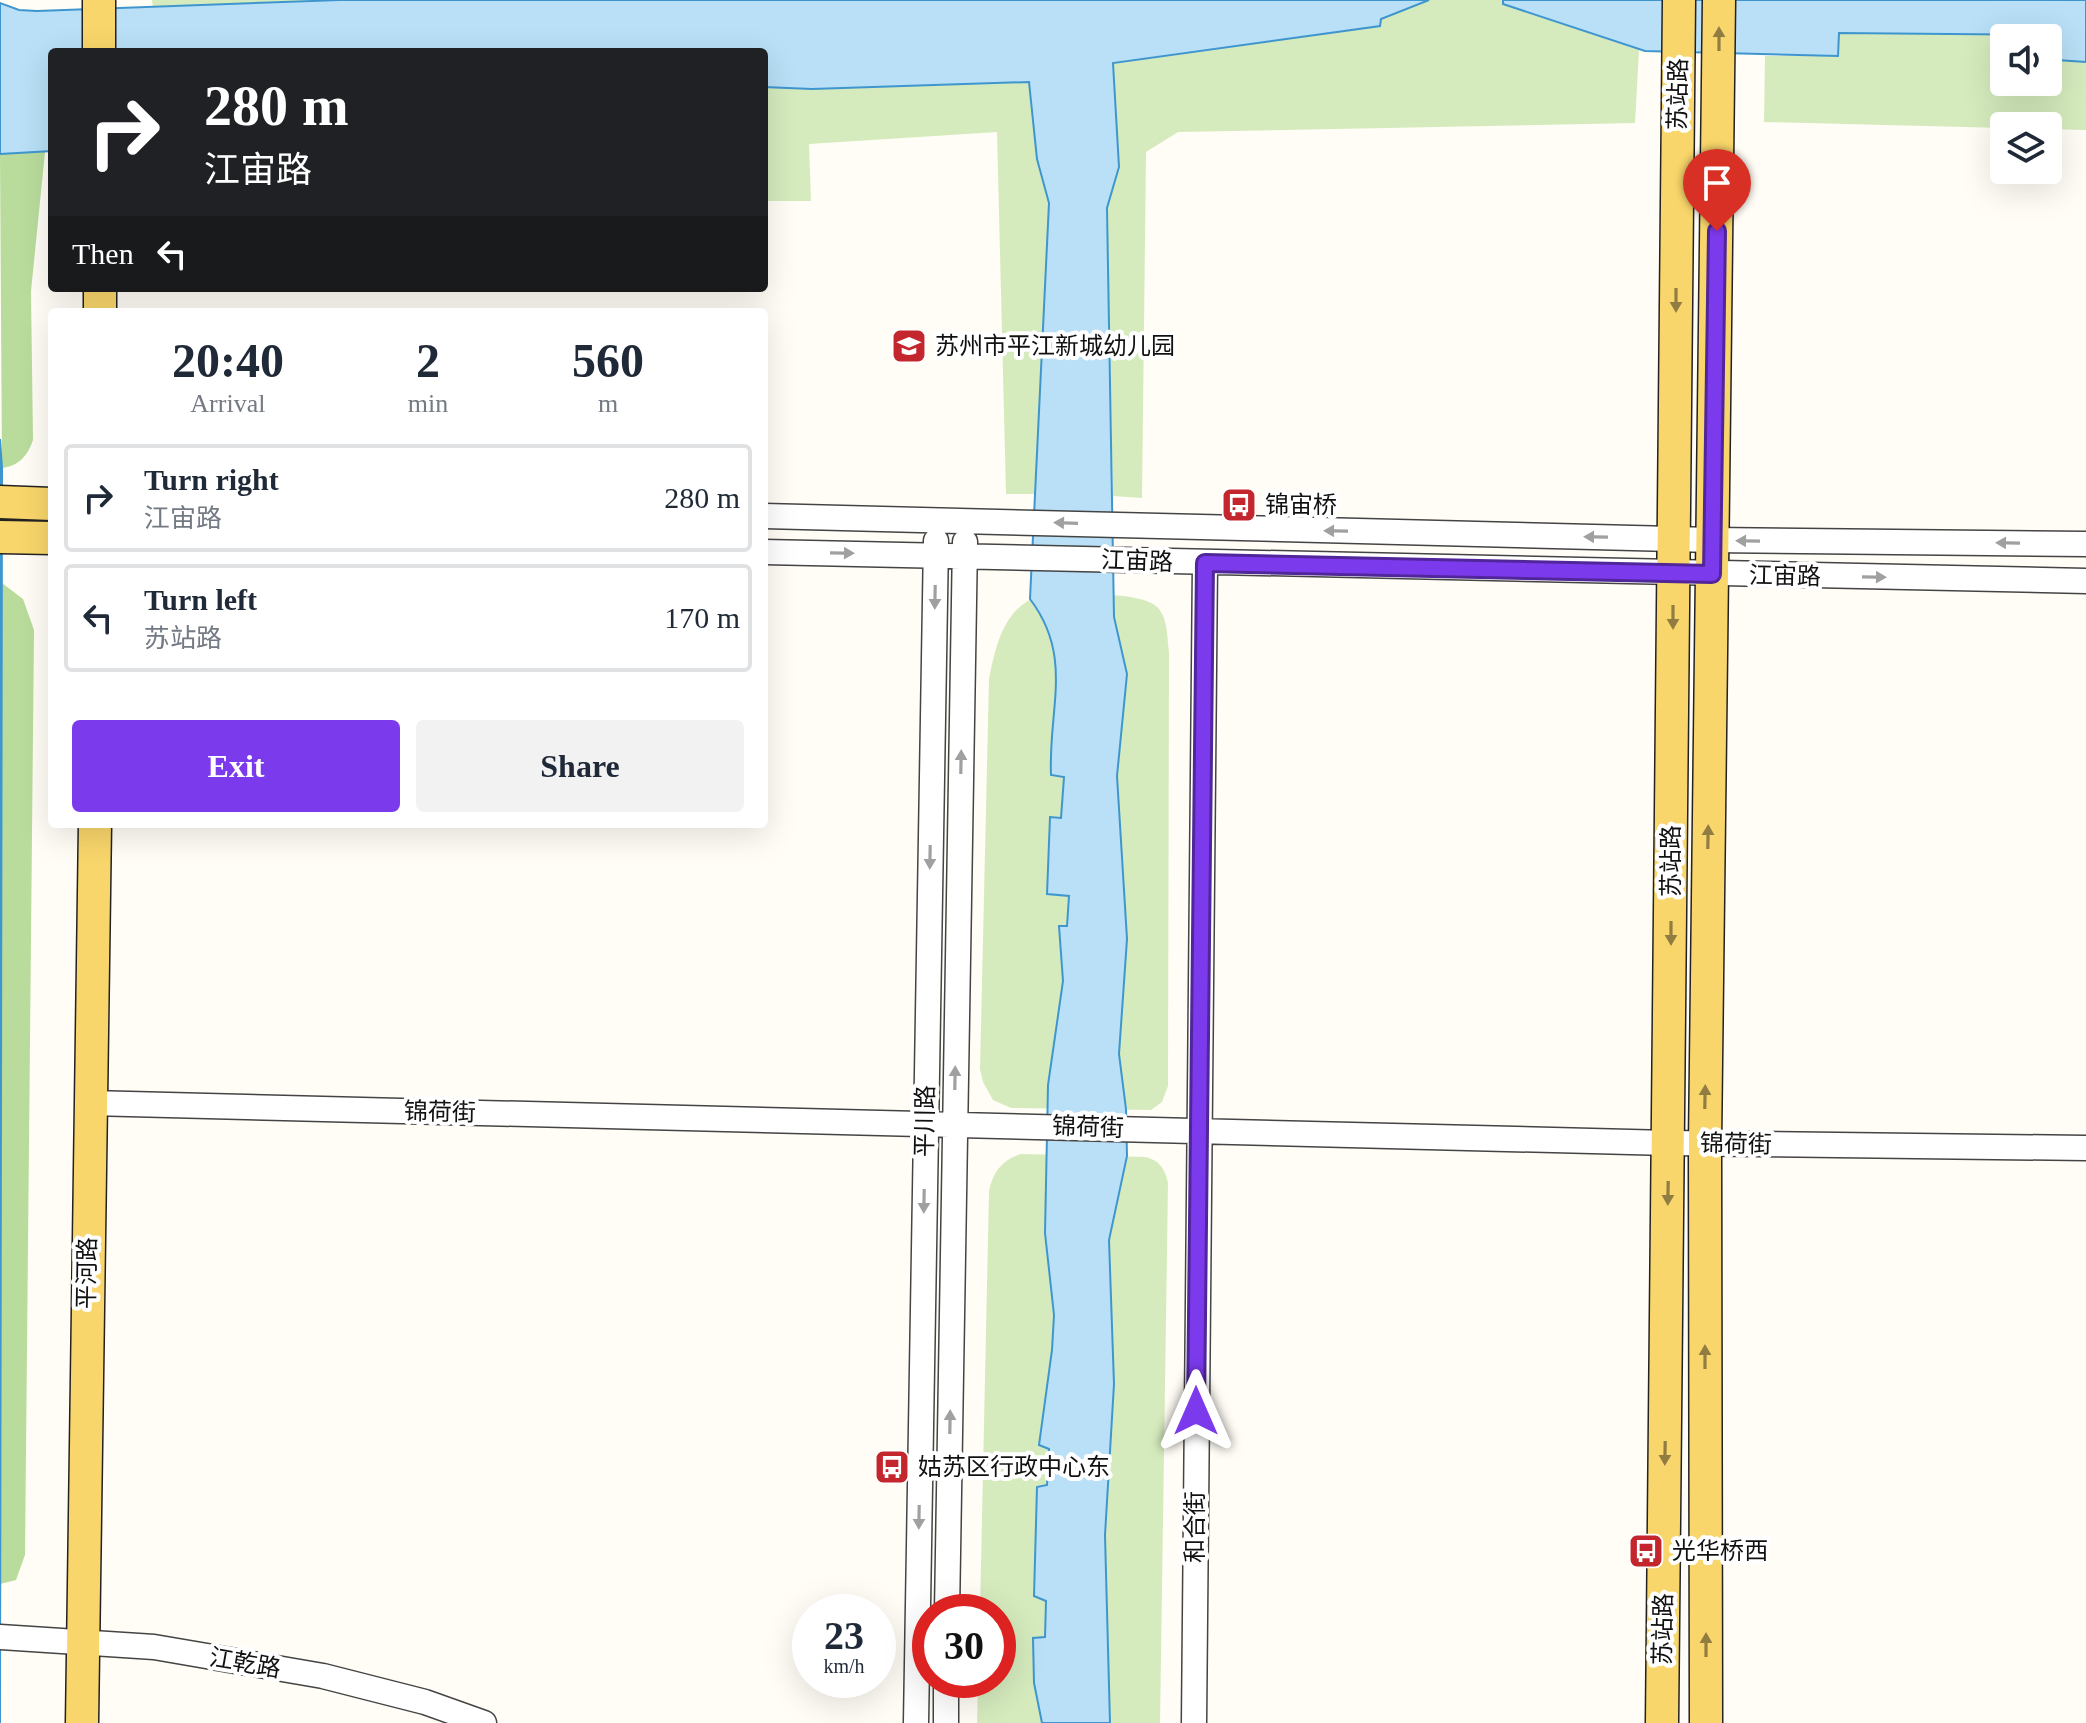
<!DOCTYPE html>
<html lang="en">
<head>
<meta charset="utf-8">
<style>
  :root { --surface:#fff; --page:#f2f2f3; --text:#1f2937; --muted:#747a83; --line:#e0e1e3; --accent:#7c3aed }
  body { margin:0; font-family:"Times New Roman","Noto Sans SC",serif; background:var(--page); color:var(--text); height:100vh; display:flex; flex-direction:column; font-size:30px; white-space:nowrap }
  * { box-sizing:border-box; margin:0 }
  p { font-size:26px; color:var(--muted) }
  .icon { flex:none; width:44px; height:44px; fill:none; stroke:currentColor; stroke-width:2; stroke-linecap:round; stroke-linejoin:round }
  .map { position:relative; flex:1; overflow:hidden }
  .sheet { position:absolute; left:48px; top:308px; width:720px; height:520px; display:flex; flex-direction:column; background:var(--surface); border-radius:8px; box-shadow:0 8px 32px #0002 }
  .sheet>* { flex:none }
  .guide { position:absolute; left:48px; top:48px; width:720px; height:244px; border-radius:8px; box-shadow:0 8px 32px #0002; background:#202124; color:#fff; overflow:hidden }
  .fabs { position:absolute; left:1990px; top:24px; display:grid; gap:16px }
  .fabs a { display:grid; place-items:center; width:72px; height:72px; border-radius:8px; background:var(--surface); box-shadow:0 8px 32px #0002; font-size:40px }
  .speed { position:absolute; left:792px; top:1594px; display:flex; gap:16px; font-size:40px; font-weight:700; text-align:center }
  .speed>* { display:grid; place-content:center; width:104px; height:104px; border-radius:50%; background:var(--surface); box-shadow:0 8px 32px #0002; line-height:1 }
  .speed small { font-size:20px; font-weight:400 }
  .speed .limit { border:12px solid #d22; background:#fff; color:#111 }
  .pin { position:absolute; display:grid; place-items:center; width:68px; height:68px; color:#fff; margin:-82px -34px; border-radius:50% 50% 50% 0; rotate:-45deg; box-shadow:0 0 8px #0007 }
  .pin .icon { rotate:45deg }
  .me { position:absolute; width:88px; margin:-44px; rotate:0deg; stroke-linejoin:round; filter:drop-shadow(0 0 6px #0008) }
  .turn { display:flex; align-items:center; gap:28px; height:168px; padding:0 24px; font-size:36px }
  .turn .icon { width:104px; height:104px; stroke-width:2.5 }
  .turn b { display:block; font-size:56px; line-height:68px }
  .then { display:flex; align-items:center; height:76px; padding:0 24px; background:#0003; gap:16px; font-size:30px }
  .eta { display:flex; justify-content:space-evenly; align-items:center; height:136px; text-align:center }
  .eta b { font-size:48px; font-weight:600; line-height:56px }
  .action { display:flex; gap:16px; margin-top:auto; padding:16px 24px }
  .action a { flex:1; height:92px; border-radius:8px; background:var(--accent); color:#fff; font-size:32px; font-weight:600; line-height:92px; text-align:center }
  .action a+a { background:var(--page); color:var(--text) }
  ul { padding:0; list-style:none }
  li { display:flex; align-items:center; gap:24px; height:108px; margin:0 16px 12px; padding:0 8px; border:4px solid var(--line); border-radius:8px }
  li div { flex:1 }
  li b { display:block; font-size:30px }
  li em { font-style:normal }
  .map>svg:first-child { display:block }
  .green { fill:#d5ebbd; fill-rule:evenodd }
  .forest { fill:#b9dc9c }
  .water { fill:#b9e0f7; stroke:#3f96cf; stroke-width:2 }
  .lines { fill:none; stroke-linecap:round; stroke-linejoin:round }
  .minor-casing { stroke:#444; stroke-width:27 }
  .major-casing { stroke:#222; stroke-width:35 }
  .minor { stroke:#fff; stroke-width:24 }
  .major { stroke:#f9d66b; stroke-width:32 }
  .oneway { fill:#917d42 }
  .oneway2 { fill:#a0a0a0 }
  .route-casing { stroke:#51269a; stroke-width:20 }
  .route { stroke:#7c3aed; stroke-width:14 }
  .labels { text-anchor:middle; stroke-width:8; stroke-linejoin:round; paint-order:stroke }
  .street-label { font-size:24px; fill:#111; stroke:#fff }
  .poi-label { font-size:24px; fill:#111; stroke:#fff; text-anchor:start }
</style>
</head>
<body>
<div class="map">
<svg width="2086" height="1723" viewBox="0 0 2086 1723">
  <rect width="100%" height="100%" fill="#fffdf5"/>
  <path class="green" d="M152,0H340L153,8Z
    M1429,0H1503V4L1639,50L1635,123L1178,132L1146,152L1142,498L1113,496L1107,208L1119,167L1113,62L1380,26L1381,19Z
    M1838,33L2057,35V60L2086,62V130L2048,129V126L2004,128L1764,122L1765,56H1837ZM2004,38H2048V82H2004Z
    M1029,82L1037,159L1049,203L1035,494H1006L997,132L809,144L811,201H764V87L812,89Z
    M1042,595C1068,596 1143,589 1159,609C1168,620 1167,639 1169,652L1168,1086L1162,1102L1151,1110L1011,1108L993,1100L983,1082L980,1069L989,679C996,645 1004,606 1042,595Z
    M1021,1154L1146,1157C1160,1161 1165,1169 1168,1183L1160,1723H977L978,1680H998V1612H980L989,1191C993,1172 1002,1160 1021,1154Z"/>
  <path class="forest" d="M45,152L31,291L33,440C28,455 19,466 2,468L0,154Z
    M2,583L23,599L34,630L25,1555L16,1580L0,1584Z"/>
  <path class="water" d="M340,0H1429L1381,19L1380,26L1113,63L1119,167L1107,208L1114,617L1127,674L1117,776L1127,939L1119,1054L1126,1109L1127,1156L1109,1240L1114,1384L1105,1535L1110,1723H1042L1034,1683L1033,1638L1045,1637L1046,1601L1034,1596L1037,1487L1047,1485L1049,1449L1039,1445L1052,1350L1054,1315L1045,1233L1048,1085L1063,981L1059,926H1067L1069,896L1047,894L1050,817L1061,818L1064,777L1051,775C1048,709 1074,657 1030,599L1049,203L1037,159L1029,82L812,89L764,87V52H52V151L0,154V3L19,10L37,11Z
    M1503,0H2086V62L2057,60V35L1839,33L1838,56L1645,51L1503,4Z
    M0,439L2,468L0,1723Z"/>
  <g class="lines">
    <defs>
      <path id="minor" d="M764,516L1712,540L2086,544
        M764,552L2086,581
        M90,1103L1669,1143L2086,1148
        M947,1612L965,542
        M0,1637L154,1647L323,1676L425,1702L484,1723
        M916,1723L936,541
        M946,1723V1680
        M1194,1723L1205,563"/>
      <path id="major" d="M99,0V52
        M100,312V288
        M0,502L52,504
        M0,537L52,538
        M82,1723L95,824
        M1662,1723L1679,0
        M1706,1723L1705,1144L1719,0"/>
    </defs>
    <use href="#minor" class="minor-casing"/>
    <use href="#major" class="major-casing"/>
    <use href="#minor" class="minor"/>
    <use href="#major" class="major"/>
  </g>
  <defs><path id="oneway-solid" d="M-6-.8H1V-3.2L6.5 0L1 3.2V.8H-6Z" transform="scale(2)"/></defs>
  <g class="oneway">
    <use href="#oneway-solid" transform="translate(1719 39) rotate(-90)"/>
    <use href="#oneway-solid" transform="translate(1676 300) rotate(90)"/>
    <use href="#oneway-solid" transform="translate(1673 617) rotate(90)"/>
    <use href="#oneway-solid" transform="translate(1708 837) rotate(-89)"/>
    <use href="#oneway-solid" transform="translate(1671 933) rotate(90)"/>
    <use href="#oneway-solid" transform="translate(1705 1097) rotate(-89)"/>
    <use href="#oneway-solid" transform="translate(1668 1193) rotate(91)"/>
    <use href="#oneway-solid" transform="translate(1705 1357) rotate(-90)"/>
    <use href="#oneway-solid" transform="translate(1665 1453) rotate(91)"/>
    <use href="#oneway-solid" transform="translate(1706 1645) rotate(-90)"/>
  </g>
  <g class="oneway2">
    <use href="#oneway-solid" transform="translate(1066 523) rotate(-178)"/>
    <use href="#oneway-solid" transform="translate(1336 531) rotate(-179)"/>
    <use href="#oneway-solid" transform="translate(1596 537) rotate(-179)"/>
    <use href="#oneway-solid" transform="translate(1748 541) rotate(-179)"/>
    <use href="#oneway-solid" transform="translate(2008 543) rotate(-179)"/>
    <use href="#oneway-solid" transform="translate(842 553) rotate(1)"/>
    <use href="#oneway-solid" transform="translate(1874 577) rotate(1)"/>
    <use href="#oneway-solid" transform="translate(935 597) rotate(91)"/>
    <use href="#oneway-solid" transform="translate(961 762) rotate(-89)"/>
    <use href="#oneway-solid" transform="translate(930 857) rotate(91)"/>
    <use href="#oneway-solid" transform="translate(955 1078) rotate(-89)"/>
    <use href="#oneway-solid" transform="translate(924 1201) rotate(91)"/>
    <use href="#oneway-solid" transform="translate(950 1422) rotate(-89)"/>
    <use href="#oneway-solid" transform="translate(919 1517) rotate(91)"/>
  </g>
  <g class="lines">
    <defs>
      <path id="route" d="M1196,1411L1205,563L1712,574L1717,231"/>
    </defs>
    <use href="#route" class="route-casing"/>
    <use href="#route" class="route"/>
  </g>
  <defs>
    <symbol id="school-square" viewBox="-11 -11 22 22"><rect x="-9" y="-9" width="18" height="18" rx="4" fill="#c4262e" stroke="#fff"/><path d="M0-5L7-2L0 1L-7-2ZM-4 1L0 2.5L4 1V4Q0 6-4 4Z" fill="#fff"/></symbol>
    <symbol id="bus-square" viewBox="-11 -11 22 22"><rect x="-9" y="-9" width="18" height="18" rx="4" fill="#c4262e" stroke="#fff"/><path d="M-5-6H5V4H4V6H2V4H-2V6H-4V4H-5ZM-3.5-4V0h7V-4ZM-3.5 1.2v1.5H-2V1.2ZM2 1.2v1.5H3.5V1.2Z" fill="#fff"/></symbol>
  </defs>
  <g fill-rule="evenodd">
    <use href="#school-square" x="889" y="326" width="40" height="40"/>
    <use href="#bus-square" x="1219" y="485" width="40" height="40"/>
    <use href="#bus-square" x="872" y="1447" width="40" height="40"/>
    <use href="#bus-square" x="1626" y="1531" width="40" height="40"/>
  </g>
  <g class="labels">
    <g class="street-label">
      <text transform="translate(1678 94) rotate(-89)" y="8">苏站路</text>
      <text transform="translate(1137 561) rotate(2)" y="8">江宙路</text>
      <text transform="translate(1785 576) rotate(1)" y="8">江宙路</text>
      <text transform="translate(1671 861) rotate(-90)" y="8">苏站路</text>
      <text transform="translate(440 1112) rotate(1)" y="8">锦荷街</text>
      <text transform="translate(925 1121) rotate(-89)" y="8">平川路</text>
      <text transform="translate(1088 1127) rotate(2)" y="8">锦荷街</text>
      <text transform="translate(1736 1144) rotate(1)" y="8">锦荷街</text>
      <text transform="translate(87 1273) rotate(-89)" y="8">平河路</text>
      <text transform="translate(1195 1527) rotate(-90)" y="8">和合街</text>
      <text transform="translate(1663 1629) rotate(-89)" y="8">苏站路</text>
      <text transform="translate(245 1663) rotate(10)" y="8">江乾路</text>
    </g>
    <g class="poi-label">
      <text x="935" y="354">苏州市平江新城幼儿园</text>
      <text x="1265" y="513">锦宙桥</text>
      <text x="918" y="1475">姑苏区行政中心东</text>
      <text x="1672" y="1559">光华桥西</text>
    </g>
  </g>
</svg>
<div class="fabs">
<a><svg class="icon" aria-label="sound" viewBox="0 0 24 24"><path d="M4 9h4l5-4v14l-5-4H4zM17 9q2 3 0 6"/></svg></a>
<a><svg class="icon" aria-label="layers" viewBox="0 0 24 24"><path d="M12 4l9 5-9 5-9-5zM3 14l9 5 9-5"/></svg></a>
</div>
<div class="speed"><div>23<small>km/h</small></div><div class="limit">30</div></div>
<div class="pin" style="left:1717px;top:231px;background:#d93025"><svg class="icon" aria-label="arrive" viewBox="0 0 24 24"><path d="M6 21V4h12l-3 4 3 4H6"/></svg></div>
<svg class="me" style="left:1196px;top:1411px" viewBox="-20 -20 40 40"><path d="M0-17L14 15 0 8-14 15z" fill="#7c3aed" stroke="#fff" stroke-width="4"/></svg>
<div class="guide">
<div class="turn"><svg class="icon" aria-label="right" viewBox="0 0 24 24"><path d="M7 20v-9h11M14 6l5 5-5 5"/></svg><div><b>280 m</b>江宙路</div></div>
<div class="then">Then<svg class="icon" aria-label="left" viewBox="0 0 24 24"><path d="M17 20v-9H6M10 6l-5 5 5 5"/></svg></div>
</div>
<section class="sheet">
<div class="eta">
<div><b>20:40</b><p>Arrival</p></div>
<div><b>2</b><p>min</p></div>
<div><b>560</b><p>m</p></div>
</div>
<ul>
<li><svg class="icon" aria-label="right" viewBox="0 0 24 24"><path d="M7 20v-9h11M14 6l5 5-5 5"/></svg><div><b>Turn right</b><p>江宙路</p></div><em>280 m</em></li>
<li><svg class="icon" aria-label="left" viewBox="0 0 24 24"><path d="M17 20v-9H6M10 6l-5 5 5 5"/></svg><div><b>Turn left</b><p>苏站路</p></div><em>170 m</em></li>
</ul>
<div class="action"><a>Exit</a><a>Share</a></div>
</section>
</div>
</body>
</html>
